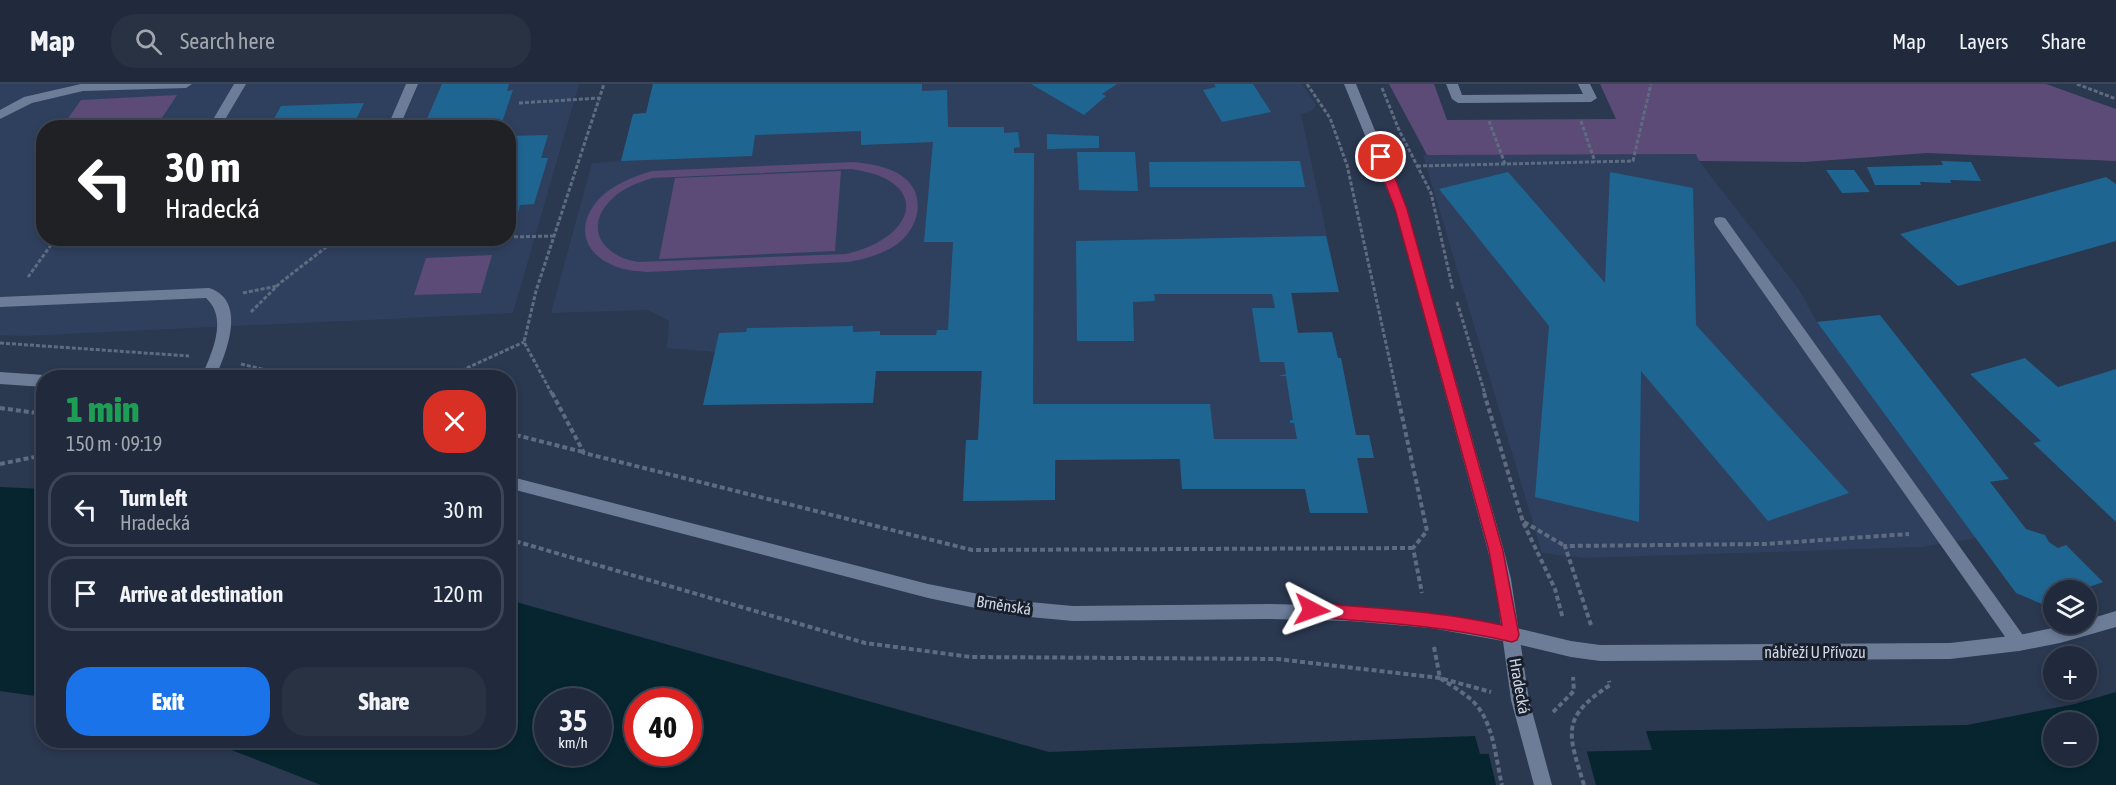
<!DOCTYPE html>
<html lang="en">
<head>
<meta charset="utf-8">
<style>
  :root { --surface:#202a3c; --page:#283243; --text:#f1f3f6; --muted:#a2a7af; --line:#3d4656; --accent:#1a73e8 }
  body { margin:0; font-family:"Asap Condensed",sans-serif; background:var(--page); color:var(--text); height:100vh; display:flex; flex-direction:column; font-size:22px; white-space:nowrap }
  * { box-sizing:border-box; margin:0 }
  p { font-size:20px; color:var(--muted) }
  .icon { flex:none; width:33px; height:33px; fill:none; stroke:currentColor; stroke-width:2; stroke-linecap:round; stroke-linejoin:round }
  .map { position:relative; flex:1; overflow:hidden }
  .sheet { position:absolute; left:36px; top:286px; width:480px; height:378px; display:flex; flex-direction:column; background:var(--surface); border-radius:24px; box-shadow:0 3px 9px #0003,0 0 0 2px var(--line) }
  .sheet>* { flex:none }
  .guide { position:absolute; left:36px; top:36px; width:480px; height:126px; border-radius:24px; box-shadow:0 3px 9px #0003,0 0 0 2px var(--line); background:#202124; color:#fff; overflow:hidden }
  .tools { position:absolute; left:2043px; top:496px; display:grid; gap:12px }
  .tools a { display:grid; place-items:center; width:54px; height:54px; border-radius:50%; background:var(--surface); box-shadow:0 3px 9px #0003,0 0 0 2px var(--line); font-size:30px }
  .speed { position:absolute; left:534px; top:604px; display:flex; gap:12px; font-size:30px; font-weight:700; text-align:center }
  .speed>* { display:grid; place-content:center; width:78px; height:78px; border-radius:50%; background:var(--surface); box-shadow:0 3px 9px #0003,0 0 0 2px var(--line); line-height:1 }
  .speed small { font-size:15px; font-weight:400 }
  .speed .limit { border:9px solid #d22; background:#fff; color:#111 }
  .pin { position:absolute; display:grid; place-items:center; width:51px; height:51px; color:#fff; margin:-26px; border:3px solid #fff; border-radius:50%; box-shadow:0 2px 6px #0007 }
  .me { position:absolute; width:66px; margin:-33px; rotate:94deg; stroke-linejoin:round; filter:drop-shadow(0 0 4px #0008) }
  .turn { display:flex; align-items:center; gap:21px; height:126px; padding:0 30px; font-size:27px }
  .turn .icon { width:78px; height:78px; stroke-width:2.5 }
  .turn b { display:block; font-size:42px; line-height:51px }
  .round { display:grid; place-items:center; flex:none; width:63px; height:63px; border-radius:24px; background:var(--page) }
  .overview { display:flex; align-items:center; justify-content:space-between; height:102px; padding:0 30px }
  h1 { font-size:36px; font-weight:800; line-height:45px; color:#1e9e55 }
  .action { display:flex; gap:12px; margin-top:auto; padding:12px 30px }
  .action a { flex:1; height:69px; border-radius:24px; background:var(--accent); color:#fff; font-size:24px; font-weight:800; line-height:69px; text-align:center }
  .action a+a { background:var(--page); color:var(--text) }
  ul { padding:0; list-style:none }
  li { display:flex; align-items:center; gap:18px; height:75px; margin:0 12px 9px; padding:0 18px; border:3px solid var(--line); border-radius:24px }
  li div { flex:1 }
  li b { display:block; font-size:22px }
  li em { font-style:normal }
  header { display:flex; align-items:center; gap:36px; box-sizing:border-box; height:84px; padding:0 30px; background:var(--surface); border-bottom:2px solid var(--line) }
  header strong { font-size:28px }
  nav { display:flex; gap:33px; margin-inline-start:auto; font-size:21px }
  .search { width:420px; height:54px; background:var(--page); display:flex; align-items:center; gap:15px; box-sizing:border-box; padding:0 21px; border-radius:24px; color:var(--muted); font-size:22px }
  .map>svg:first-child { display:block }
  .built { fill:#2f405e; fill-rule:evenodd }
  .green { fill:#5c4a77; fill-rule:evenodd }
  .water { fill:#06252e; fill-rule:evenodd }
  .pier { fill:#2a3850 }
  .building { fill:#1f6591 }
  .lines { fill:none; stroke-linecap:round; stroke-linejoin:round }
  .path-far1 { stroke:#5e6b80; stroke-width:3; stroke-dasharray:4 2; stroke-linecap:butt }
  .path { stroke:#5e6b80; stroke-width:4; stroke-dasharray:5 3; stroke-linecap:butt }
  .service { fill:#6d7d98; fill-rule:evenodd }
  .minor { fill:#6d7d98; fill-rule:evenodd }
  .tertiary { fill:#6d7d98; fill-rule:evenodd }
  .route { fill:#e11d48; stroke:#92132f; stroke-width:1.5 }
  .labels { text-anchor:middle; stroke-width:6; stroke-linejoin:round; paint-order:stroke }
  .street-label { font-size:16px; fill:#cdd6e6; stroke:#191f2a }
</style>
</head>
<body>
<header>
<strong>Map</strong>
<div class="search"><svg class="icon" aria-label="search" viewBox="0 0 24 24"><circle cx="10" cy="10" r="6"/><path d="M15 15l6 6"/></svg>Search here</div>
<nav><a>Map</a><a>Layers</a><a>Share</a></nav>
</header>
<div class="map">
<svg width="2116" height="701" viewBox="0 0 2116 701">
  <rect width="100%" height="100%" fill="#2a3850"/>
  <path class="built" d="M0,0H579L513,229L23,252L0,251ZM44,44H508V154H44Z
    M653,0H1302L1316,21L1312,27L1301,30L1339,208L1292,209L1298,248H1332L1338,274H1341L1356,351H1369L1374,374H1358L1368,429H1310L1305,405H1182L1179,375L1056,376L1055,416L963,417L966,356H978L981,287H876L873,319L715,268L667,264L669,237L648,226L551,229L592,79L621,77L633,30L646,29Z
    M1697,70L1699,77L1798,204L1817,238L1976,454L1922,463L1585,474L1542,469L1423,71Z"/>
  <path class="green" d="M1389,0H1434L1447,36L1616,35L1600,0H2046L2116,25V77L1927,69L1805,78L1699,77L1696,70L1427,71Z
    M177,11L156,43H62L81,16Z
    M854,78C870,80 888,82 902,92C928,110 919,145 896,161C881,171 865,175 848,178L648,188C638,187 627,187 617,183C583,171 575,141 599,115C613,100 633,93 652,87ZM851,85C933,96 917,154 846,170L638,178C601,172 582,142 614,113C625,103 638,99 652,94Z
    M841,87L835,167L659,175L675,94Z
    M492,171L481,209L414,211L426,174Z"/>
  <path class="water" d="M0,403L43,405V613L0,607Z
    M509,516L1049,668L1475,652L1480,670L1652,666L1646,647L1967,641L2075,620L2116,608V701H321L209,657H508ZM548,618H598V669H548ZM638,618H688V669H638ZM2054,639H2086V672H2054Z"/>
  <path class="pier" d="M1586,664L1596,701H1496L1488,667Z"/>
  <path class="building" d="M442,0H509L507,7L513,6L500,44H423Z
    M653,0H922V7L947,6L948,43H1004V49L1018,48L1020,63L1014,64V69H1034L1033,320H1210L1214,355H1297L1294,339H1290V336H1293L1286,292H1279L1286,290L1284,278H1260L1252,224H1275L1272,210H1154L1155,217L1133,218L1134,257H1077L1076,157L1326,152L1339,208L1291,209L1298,249L1332,248L1338,274H1341L1356,351H1369L1374,374H1357L1368,429H1310L1305,405H1182L1180,375L1055,376V416L963,417L966,356H978L982,287H876L873,319L703,321L719,249L746,248L747,244L853,242V248L880,247V251H936L937,246H948L953,158H924L933,58L861,61V47L755,51L752,72L621,77L633,30L646,29Z
    M1031,0H1117L1102,10L1106,12L1084,31Z
    M1214,0H1253L1271,28L1222,38L1203,6L1216,3Z
    M364,19L354,40H361L360,44H269L281,22Z
    M1047,50L1099,52V64L1047,65Z
    M548,51L541,74H548L534,120L520,121L517,133H508V52Z
    M1077,68H1135L1138,107L1079,106Z
    M1300,77L1305,103H1150L1149,78Z
    M1941,77L1971,78L1981,97L1950,96L1951,99L1920,98L1921,101H1875L1867,83L1943,81Z
    M1826,86H1854L1870,108L1842,109Z
    M1508,88L1605,199L1610,88L1693,104L1696,241L1849,409L1768,437L1641,287L1639,438L1535,413L1549,242L1439,105Z
    M2106,93L2116,100V157L1958,202L1900,150Z
    M1880,231L2009,395L1990,398L2026,445L2045,451L2049,458L2058,464L2066,461L2103,498L2078,507H2054V516L2042,520L2016,509L1817,238Z
    M2025,274L2058,303L2116,285V438L2033,359L2041,357L1970,290Z"/>
  <g class="lines">
    <path class="path-far1" d="M1307,0L1330,34L1347,81L1397,310
      M2077,0L2116,15
      M1382,4L1399,46L1431,109L1453,206
      M519,19L599,14
      M1489,37L1505,80
      M1581,37L1595,78
      M1417,82L1633,77L1651,0
      M508,153L554,152
      M28,193L56,154
      M243,209L277,202
      M1457,218L1485,310
      M251,228L280,199L329,161L471,154
      M0,259L189,272
      M241,280L299,294
      M445,294L524,258
      M552,310L524,258L536,207L604,0"/>
    <path class="path" d="M552,309L584,369L972,466L1413,464
      M1397,309L1427,447L1413,464L1422,509
      M1484,309L1523,438L1555,505L1563,535
      M0,324L44,330
      M508,349L583,368
      M0,380L44,371
      M1524,438L1565,462
      M508,455L865,559L971,573L1277,575L1440,594L1491,608
      M1591,541L1565,462L1765,460L1909,450
      M1434,563L1440,594C1453,603 1469,611 1478,623C1494,644 1496,676 1502,701
      M1553,628L1574,607L1573,593
      M1584,701C1568,649 1560,634 1610,601L1609,597"/>
    <path class="service" d="M81,0H192L186,4L83,7L32,19L0,35V26L24,13Z
      M234,0H246L220,44H208Z
      M406,0H418L399,44H387Z
      M1446,0H1458L1462,11L1583,10L1578,0H1590L1597,14L1591,18L1458,19L1452,15Z
      M1720,133L1725,134L2025,554L2028,559L2025,564L2019,567L2013,564L1715,140L1714,137L1715,134Z
      M209,204C248,216 226,270 215,294H201C211,270 229,235 206,214L0,223V213Z"/>
    <path class="minor" d="M2116,527V543L2060,559L2019,567L1950,575L1600,577L1571,573L1512,559L1506,556L1504,551L1506,546L1512,543L1571,557L1600,561L1950,559L2019,551L2072,540H2086V536Z"/>
    <path class="tertiary" d="M1344,0H1356L1407,125L1504,467L1511,495L1529,616L1552,701H1534L1511,616L1503,557L1431,544L1350,537L1268,535L1073,537L1009,531L928,514L508,404V392L928,500L1009,516L1073,522L1268,520L1350,522L1431,529L1501,541L1495,495L1488,467L1395,125Z
      M0,288L44,291L50,294H44V303L0,300Z"/>
  </g>
  <path class="route" d="M1381,70L1387,73L1407,125L1503,467L1519,551L1517,556L1512,558C1446,542 1379,538 1312,533L1306,531L1304,526L1306,521L1312,519C1376,524 1440,527 1502,541L1489,467L1395,125L1375,73Z"/>
  <g class="labels">
    <g class="street-label">
      <text transform="translate(1004 521) rotate(9)" y="6">Brněnská</text>
      <text x="1815" y="574">nábřeží U Přívozu</text>
      <text transform="translate(1520 602) rotate(80)" y="6">Hradecká</text>
    </g>
  </g>
</svg>
<div class="tools">
<a><svg class="icon" aria-label="layers" viewBox="0 0 24 24"><path d="M12 4l9 5-9 5-9-5zM3 14l9 5 9-5"/></svg></a>
<a>+</a>
<a>−</a>
</div>
<div class="speed"><div>35<small>km/h</small></div><div class="limit">40</div></div>
<div class="pin" style="left:1381px;top:73px;background:#d93025"><svg class="icon" aria-label="arrive" viewBox="0 0 24 24"><path d="M6 21V4h12l-3 4 3 4H6"/></svg></div>
<svg class="me" style="left:1312px;top:526px" viewBox="-20 -20 40 40"><path d="M0-17L14 15 0 8-14 15z" fill="#e11d48" stroke="#fff" stroke-width="4"/></svg>
<div class="guide">
<div class="turn"><svg class="icon" aria-label="left" viewBox="0 0 24 24"><path d="M17 20v-9H6M10 6l-5 5 5 5"/></svg><div><b>30 m</b>Hradecká</div></div>
</div>
<section class="sheet">
<div class="overview"><div><h1>1 min</h1><p>150 m · 09:19</p></div><a class="round" style="background:#d93025;color:#fff"><svg class="icon" aria-label="close" viewBox="0 0 24 24"><path d="M6 6l12 12M18 6L6 18"/></svg></a></div>
<ul>
<li><svg class="icon" aria-label="left" viewBox="0 0 24 24"><path d="M17 20v-9H6M10 6l-5 5 5 5"/></svg><div><b>Turn left</b><p>Hradecká</p></div><em>30 m</em></li>
<li><svg class="icon" aria-label="arrive" viewBox="0 0 24 24"><path d="M6 21V4h12l-3 4 3 4H6"/></svg><div><b>Arrive at destination</b></div><em>120 m</em></li>
</ul>
<div class="action"><a>Exit</a><a>Share</a></div>
</section>
</div>
</body>
</html>
